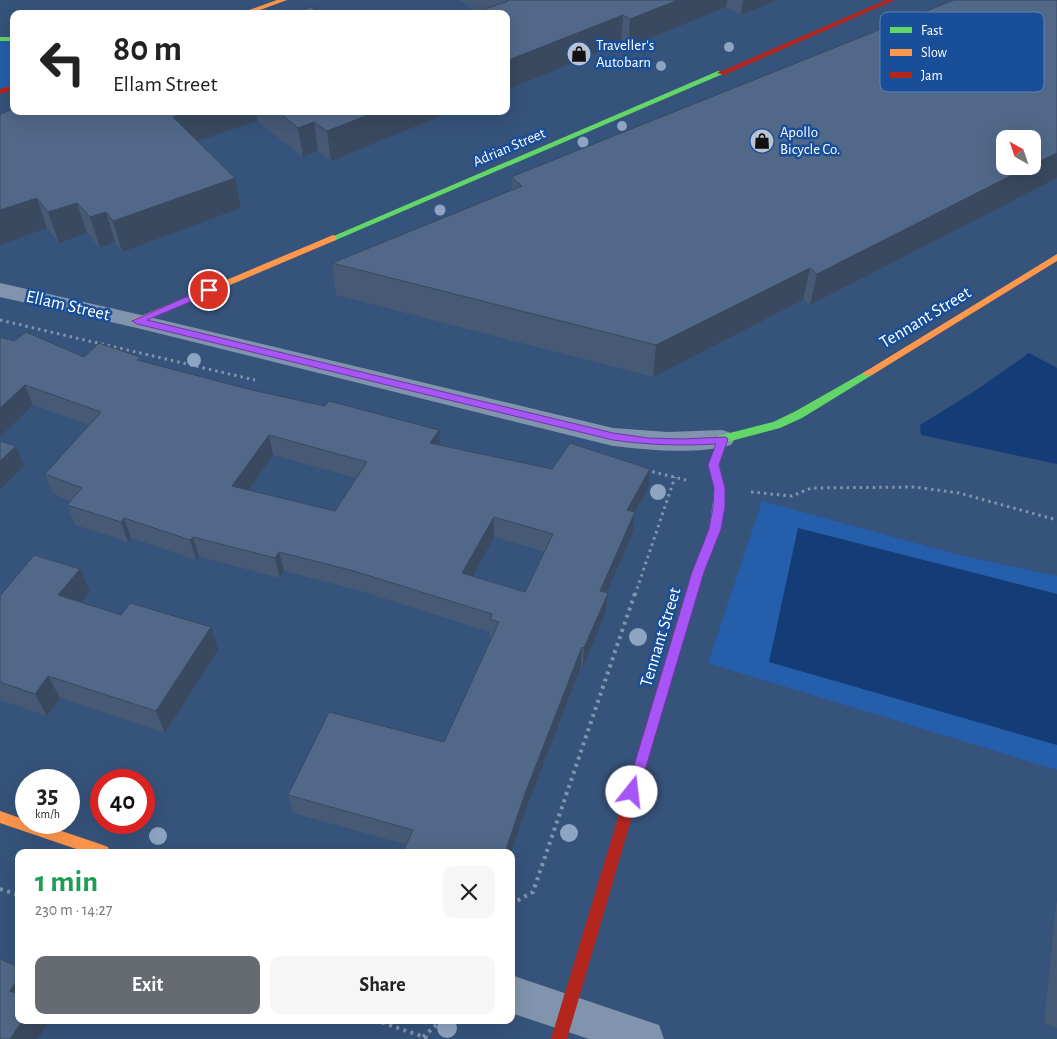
<!DOCTYPE html>
<html lang="en">
<head>
<meta charset="utf-8">
<style>
  :root { --surface:#fff; --page:#f6f6f6; --text:#222; --muted:#767676; --accent:#666a71 }
  body { margin:0; font-family:"Alegreya Sans",sans-serif; background:var(--page); color:var(--text); height:100vh; display:flex; flex-direction:column; font-size:19px; white-space:nowrap }
  * { box-sizing:border-box; margin:0 }
  p { font-size:16px; color:var(--muted) }
  .icon { flex:none; width:28px; height:28px; fill:none; stroke:currentColor; stroke-width:2; stroke-linecap:round; stroke-linejoin:round }
  .map { position:relative; flex:1; overflow:hidden }
  .details { position:absolute; left:15px; top:849px; width:500px; height:175px; display:flex; flex-direction:column; background:var(--surface); border-radius:10px; box-shadow:0 5px 20px #0002 }
  .details>* { flex:none }
  .guide { position:absolute; left:10px; top:10px; width:500px; height:105px; border-radius:10px; box-shadow:0 5px 20px #0002; background:#fff; color:var(--text); overflow:hidden }
  .needle { width:32px; rotate:320deg }
  .fabs { position:absolute; left:996px; top:130px; display:grid; gap:10px }
  .fabs a { display:grid; place-items:center; width:45px; height:45px; border-radius:10px; background:var(--surface); box-shadow:0 5px 20px #0002; font-size:25px }
  .speed { position:absolute; left:15px; top:769px; display:flex; gap:10px; font-size:25px; font-weight:700; text-align:center }
  .speed>* { display:grid; place-content:center; width:65px; height:65px; border-radius:50%; background:var(--surface); box-shadow:0 5px 20px #0002; line-height:1 }
  .speed small { font-size:12px; font-weight:400 }
  .speed .limit { border:8px solid #d22; background:#fff; color:#111 }
  .pin { position:absolute; display:grid; place-items:center; width:42px; height:42px; color:#fff; margin:-21px; border:2px solid #fff; border-radius:50%; box-shadow:0 1px 5px #0007 }
  .me { position:absolute; width:55px; margin:-28px; rotate:16deg; stroke-linejoin:round; filter:drop-shadow(0 0 4px #0008) }
  .turn { display:flex; align-items:center; gap:18px; height:105px; padding:0 20px; font-size:22px }
  .turn .icon { width:65px; height:65px; stroke-width:2.5 }
  .turn b { display:block; font-size:35px; line-height:42px }
  .round { display:grid; place-items:center; flex:none; width:52px; height:52px; border-radius:10px; background:var(--page) }
  .headline { display:flex; align-items:center; justify-content:space-between; height:85px; padding:0 20px }
  h1 { font-size:30px; font-weight:700; line-height:38px; color:#1e9e55 }
  .cta { display:flex; gap:10px; margin-top:auto; padding:10px 20px }
  .cta a { flex:1; height:58px; border-radius:10px; background:var(--accent); color:#fff; font-size:20px; font-weight:700; line-height:58px; text-align:center }
  .cta a+a { background:var(--page); color:var(--text) }
  .map>svg:first-child { display:block }
  .green { fill:#255eaa }
  .water { fill:#143c76 }
  .lines { fill:none; stroke-linecap:round; stroke-linejoin:round }
  .path-far1 { stroke:#8094ad; stroke-width:3; stroke-dasharray:2.5 4; stroke-linecap:butt }
  .path { stroke:#8094ad; stroke-width:4; stroke-dasharray:3 4.5; stroke-linecap:butt }
  .street { fill:#8094ad; fill-rule:evenodd }
  .fast { fill:#63d668; fill-rule:evenodd }
  .slow { fill:#ff974d; fill-rule:evenodd }
  .jam { fill:#b3261e; fill-rule:evenodd }
  .tree { fill:#8da4c2 }
  .wall { fill:#465975; fill-rule:evenodd }
  .shaded-wall { fill:#39495f }
  .building { fill:#516888; stroke:#39495f; fill-rule:evenodd }
  .route { fill:#a855f7; stroke:#6d37a1 }
  .labels { text-anchor:middle; stroke-width:5; stroke-linejoin:round; paint-order:stroke }
  .far-poi-label { font-size:15px; fill:#fff; stroke:#194e98; text-anchor:start }
  .far-street-label { font-size:15px; fill:#fff; stroke:#194e98 }
  .street-label { font-size:18px; fill:#fff; stroke:#194e98 }
  .key { fill:#194e98; stroke:#5e83b7; stroke-width:1 }
  .key-label { font-size:14px; fill:#fff }
</style>
</head>
<body>
<div class="map">
<svg width="1057" height="1039" viewBox="0 0 1057 1039">
  <rect width="100%" height="100%" fill="#36537b"/>
  <path class="green" d="M0,39H14V87L0,92Z
    M762,501L959,555L1057,576V770L708,663Z"/>
  <path class="water" d="M1029,353L1057,368V464L921,435L920,425L975,391Z
    M798,528L1057,594V745L769,662Z"/>
  <g class="lines">
    <path class="path-far1" d="M0,320L255,380
      M646,470L686,480
      M751,492L792,496L811,488L915,487L959,493L1057,520
      M635,595L675,477"/>
    <path class="path" d="M0,889L19,895
      M511,904L533,892L635,593
      M375,1020L430,1039
      M423,1037L442,1020"/>
    <path class="street" d="M0,283L137,314L613,428L668,432L722,430L731,433L735,439L731,445C696,455 649,450 613,446L137,328L0,297Z
      M511,975L659,1025L664,1039H589L511,1013Z"/>
    <path class="fast" d="M0,37H14V41H0Z
      M718,71L725,73L336,240L333,241L329,238Z
      M868,370L872,371L873,373L872,375L802,418L780,428L727,442L719,465L725,488L721,529L704,572L680,652L678,656L674,657L670,656L668,652L692,572L709,529L715,488L709,465L718,436L773,422L794,412Z"/>
    <path class="slow" d="M277,0H287L249,14H238Z
      M333,235L336,236V240L140,323H134L132,321L134,319Z
      M1057,254V261L872,375H864L863,373Z
      M0,811L26,820V822H35L103,845L108,847L110,852H85L0,823Z"/>
    <path class="jam" d="M886,0H895L724,75L717,73Z
      M14,85V90L0,94V89Z
      M674,647L678,648L680,652L567,1039H551L668,652L670,648Z"/>
  </g>
  <g class="tree">
    <circle cx="729" cy="47" r="5"/>
    <circle cx="661" cy="66" r="5"/>
    <circle cx="622" cy="126" r="5"/>
    <circle cx="583" cy="142" r="5.5"/>
    <circle cx="440" cy="210" r="5.5"/>
    <circle cx="194" cy="360" r="7"/>
    <circle cx="658" cy="492" r="8"/>
    <circle cx="638" cy="637" r="9"/>
    <circle cx="569" cy="833" r="9"/>
    <circle cx="158" cy="836" r="9"/>
    <circle cx="447" cy="1028" r="10"/>
  </g>
  <path class="wall" d="M459,0H777L741,15L726,7L628,47L621,43L478,12Z
    M1057,0V178L810,305L803,300L653,377L336,295L332,263L512,190L511,177Z
    M14,111H453L331,161L318,151L303,157L257,121L197,141L235,178L241,208L122,252L115,242L100,248L87,233L59,243L47,228L0,245Z
    M0,337L14,341L84,357H140L141,361L440,445L552,469H650L648,489L634,513L633,532L606,592V612L583,667L581,666L526,809L511,852H403L407,845L293,813L288,795L444,742L492,639L490,638V632L357,590L284,571L280,578L199,557L196,560L131,538L128,542L75,525L67,505L71,501L53,494L45,474L89,425L33,405L0,437ZM273,455L356,478L335,511L249,490ZM494,537L545,552L525,592L473,576Z
    M80,569L90,592L82,603L218,650L165,733L60,698L47,716L0,700V596Z
    M1057,902V1028L1044,1023L1056,904Z"/>
  <path class="shaded-wall" d="M678,0H727L726,7L628,47L630,19Z
    M743,0H777L741,15Z
    M623,15L621,43L506,90V61Z
    M192,111H256L257,121L180,147L173,117Z
    M378,111H453L331,161L327,131Z
    M314,122L318,151L303,157L298,128Z
    M1057,153V178L810,305L817,274L1030,166H1032V165Z
    M235,178L241,208L122,252L113,221Z
    M37,198L47,228L0,245V210Z
    M77,203L87,233L59,243L48,212Z
    M106,212L115,242L100,248L90,217Z
    M810,268L803,300L653,377L656,345Z
    M25,385L33,405L0,437V408Z
    M439,430L440,450L430,443Z
    M269,435L273,455L238,506L232,486Z
    M16,446L24,466L0,490V461Z
    M650,469L648,489L634,513L633,532L599,610L600,591L627,510Z
    M494,517V537L464,593L462,573Z
    M124,518L131,538L128,542L121,522Z
    M193,537L199,557L196,560L190,540Z
    M279,552L284,571L280,578L275,558Z
    M80,569L90,592L69,618L58,595Z
    M608,593L606,612L583,667L584,648Z
    M211,627L218,650L165,733L156,711Z
    M582,647L581,666L526,809L511,852H505L526,791Z
    M48,676L60,698L47,716L35,694Z
    M19,977V1002L10,991Z
    M23,1020H50L38,1039H10Z"/>
  <path class="building" d="M506,0H678L630,19L623,15L506,61V14H472L508,1Z
    M954,0H1057V153L1032,165V139H1005V166H1030L817,274L810,268L656,345L332,263L522,186L511,177Z
    M311,7L321,14H292Z
    M14,109V111H192L173,117L235,178L113,221L106,212L90,217L77,203L48,212L37,198L0,210V114Z
    M277,111H378L327,131L314,122L298,128Z
    M26,332L84,357L99,343L140,357L137,360L252,390L325,406L329,401L439,430L430,443L552,469L570,443L650,469L627,510L635,512L600,591L608,593L584,648L582,647L526,791L505,852H403L413,830L288,795L329,712L444,742L499,622L490,619L492,614L354,571L279,552L275,558L193,537L190,540L124,518L121,522L67,505L82,488L45,474L101,412L25,385L0,408V337L14,341ZM269,435L367,462L335,511L232,486ZM494,517L553,534L525,592L462,573Z
    M0,441L16,446L0,461Z
    M34,555L80,569L58,595L121,615L130,603L211,627L156,711L48,676L35,694L0,682V596Z
    M0,959L19,967V977L10,991L19,995V1020H23L10,1039H0Z"/>
  <path class="route" d="M209,287L213,288V292L147,320L613,433L648,438L682,439L726,437L728,439L719,465L725,488V507L721,529L704,572L637,797L632,799L628,797L626,792L692,572L709,529L713,507L714,488L708,465L716,444C681,446 648,445 613,440L137,324L132,321Z"/>
  <defs>
    <symbol id="shop-disc" viewBox="-11 -11 22 22"><circle r="9.5" fill="#b9c3d1" stroke="#194e98"/><path d="M-5-2.5h2.3a2.7 3.5 0 0 1 5.4 0H5L5.5 6h-11ZM-1.5-2.5h3a1.5 2.3 0 0 0-3 0Z" fill="#111"/></symbol>
  </defs>
  <g fill-rule="evenodd">
    <use href="#shop-disc" x="565" y="40" width="28" height="28"/>
    <use href="#shop-disc" x="748" y="127" width="28" height="28"/>
  </g>
  <g class="labels">
    <g class="far-poi-label">
      <text x="596" y="50">Traveller's<tspan x="596" dy="17">Autobarn</tspan></text>
      <text x="780" y="137">Apollo<tspan x="780" dy="17">Bicycle Co.</tspan></text>
    </g>
    <g class="far-street-label">
      <text transform="translate(509 147) rotate(-23)" y="5">Adrian Street</text>
    </g>
    <g class="street-label">
      <text transform="translate(68 305) rotate(13)" y="6">Ellam Street</text>
      <text transform="translate(925 317) rotate(-31)" y="6">Tennant Street</text>
      <text transform="translate(660 637) rotate(-73)" y="6">Tennant Street</text>
    </g>
  </g>
  <rect x="880" y="12" width="164" height="80" rx="8" class="key"/>
  <rect x="890" y="27" width="22" height="6" fill="#63d668"/>
  <rect x="890" y="49" width="22" height="7" fill="#ff974d"/>
  <rect x="890" y="72" width="22" height="6" fill="#b3261e"/>
  <g class="key-label">
    <text x="921" y="35">Fast</text>
    <text x="921" y="57">Slow</text>
    <text x="921" y="80">Jam</text>
  </g>
</svg>
<div class="fabs">
<a><svg class="needle" viewBox="-14 -14 28 28"><path d="M0-13l5 13h-10z" fill="#e53935"/><path d="M0 13l5-13h-10z" fill="#767676"/></svg></a>
</div>
<div class="speed"><div>35<small>km/h</small></div><div class="limit">40</div></div>
<div class="pin" style="left:209px;top:290px;background:#d93025"><svg class="icon" aria-label="arrive" viewBox="0 0 24 24"><path d="M6 21V4h12l-3 4 3 4H6"/></svg></div>
<svg class="me" style="left:632px;top:792px" viewBox="-20 -20 40 40"><circle r="19" fill="#fff"/><path d="M0-13L10 11 0 6-10 11z" fill="#a855f7"/></svg>
<div class="guide">
<div class="turn"><svg class="icon" aria-label="left" viewBox="0 0 24 24"><path d="M17 20v-9H6M10 6l-5 5 5 5"/></svg><div><b>80 m</b>Ellam Street</div></div>
</div>
<section class="details">
<div class="headline"><div><h1>1 min</h1><p>230 m · 14:27</p></div><a class="round"><svg class="icon" aria-label="close" viewBox="0 0 24 24"><path d="M6 6l12 12M18 6L6 18"/></svg></a></div>
<div class="cta"><a>Exit</a><a>Share</a></div>
</section>
</div>
</body>
</html>
